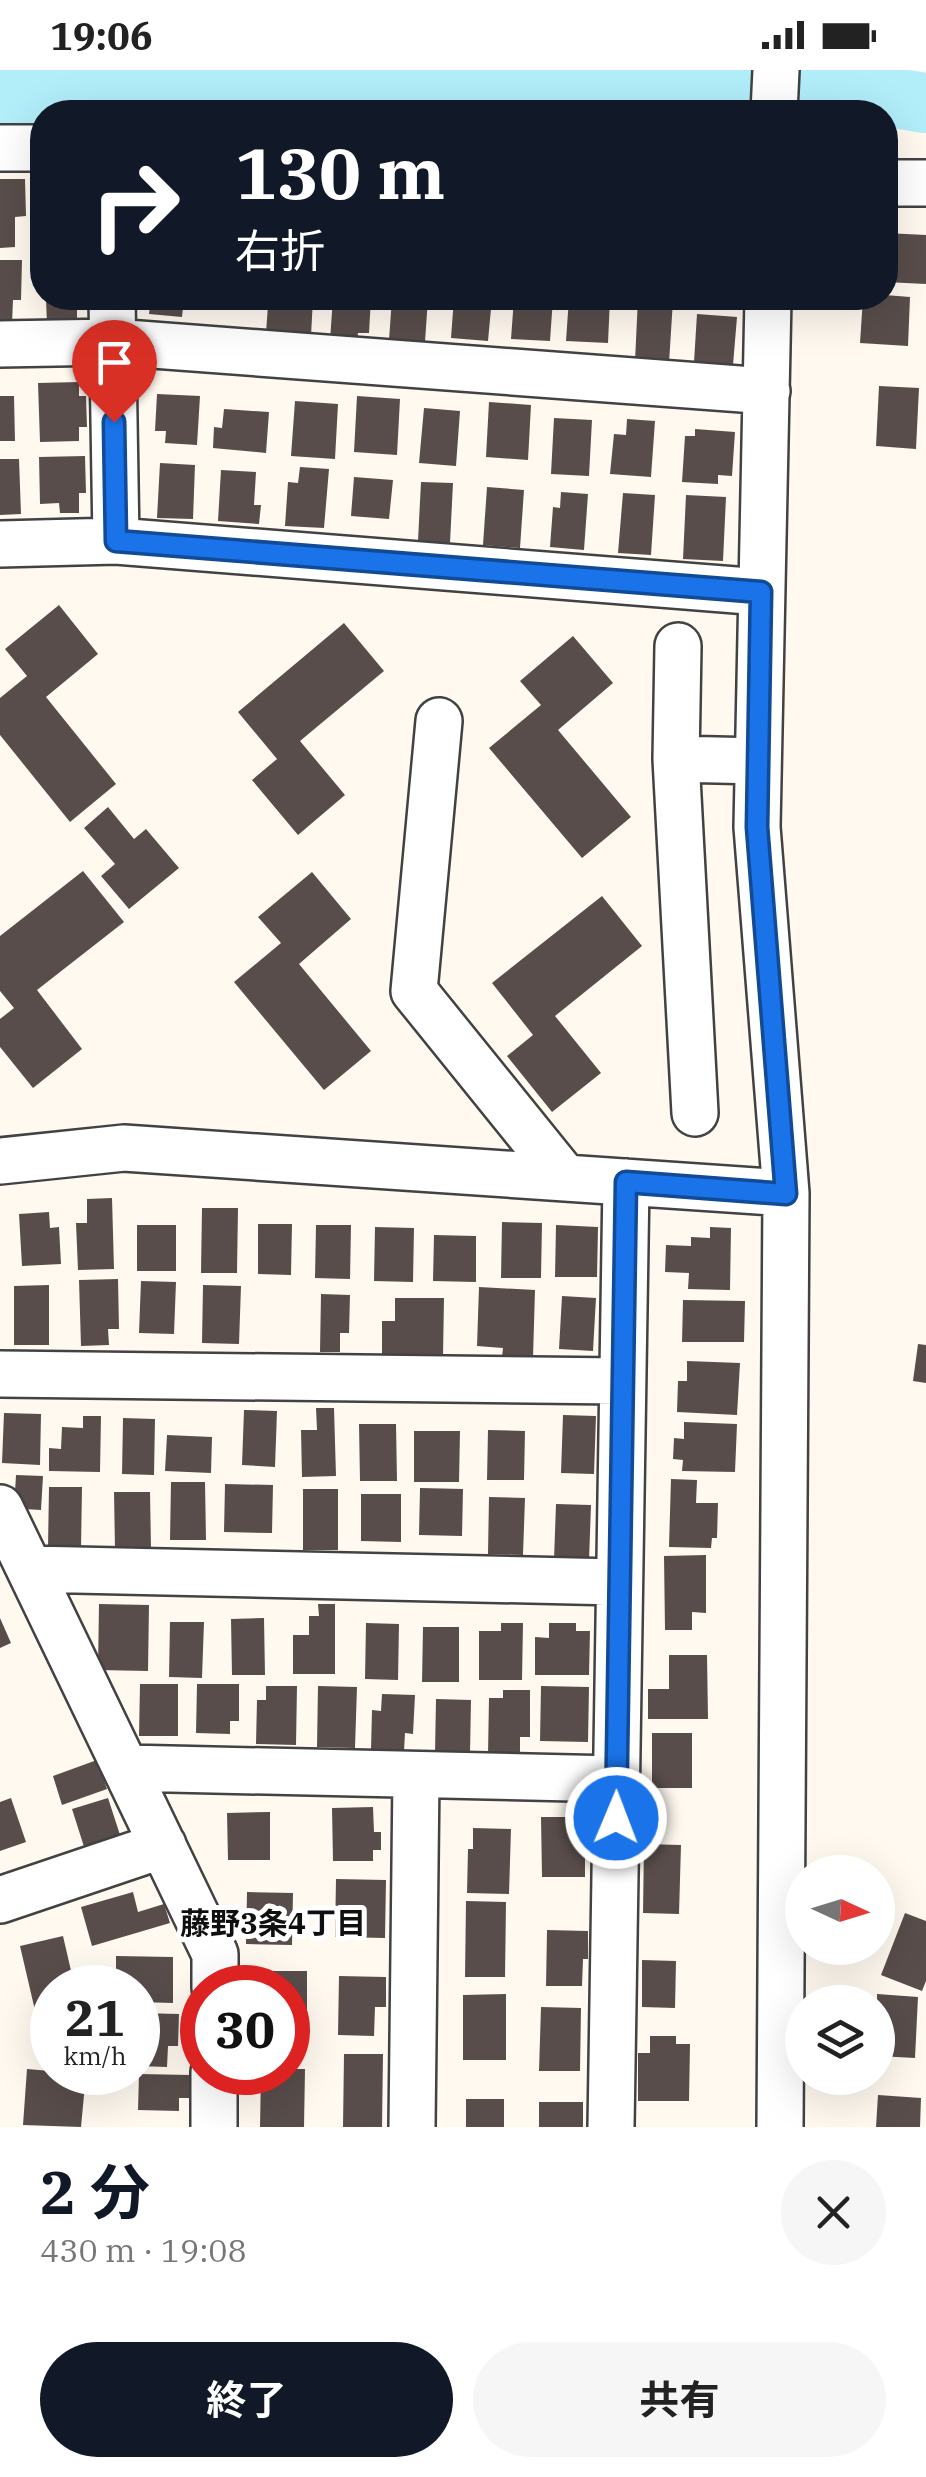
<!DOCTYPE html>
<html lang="ja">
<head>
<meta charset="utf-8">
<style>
  :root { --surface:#fff; --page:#f6f6f6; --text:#222; --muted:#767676; --accent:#111827 }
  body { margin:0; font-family:"IBM Plex Serif","Noto Sans JP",serif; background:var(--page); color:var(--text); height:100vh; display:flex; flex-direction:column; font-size:38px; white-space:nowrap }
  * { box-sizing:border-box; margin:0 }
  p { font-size:32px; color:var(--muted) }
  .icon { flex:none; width:55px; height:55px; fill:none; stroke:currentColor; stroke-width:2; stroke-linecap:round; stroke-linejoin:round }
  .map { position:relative; height:2057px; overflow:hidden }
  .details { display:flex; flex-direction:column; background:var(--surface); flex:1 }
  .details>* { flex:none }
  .top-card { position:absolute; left:30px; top:30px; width:868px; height:210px; border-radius:40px; box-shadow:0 10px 40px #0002; background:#111827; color:#fff; overflow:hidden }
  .needle { width:65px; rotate:94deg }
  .buttons { position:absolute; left:785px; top:1785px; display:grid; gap:20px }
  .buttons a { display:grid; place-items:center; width:110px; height:110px; border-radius:50%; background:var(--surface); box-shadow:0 10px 40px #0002; font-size:50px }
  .speed { position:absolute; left:30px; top:1895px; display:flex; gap:20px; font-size:50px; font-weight:700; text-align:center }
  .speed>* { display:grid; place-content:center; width:130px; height:130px; border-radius:50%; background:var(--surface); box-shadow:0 10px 40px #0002; line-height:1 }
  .speed small { font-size:25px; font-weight:400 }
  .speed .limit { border:15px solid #d22; background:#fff; color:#111 }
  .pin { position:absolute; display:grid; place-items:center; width:85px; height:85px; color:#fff; margin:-102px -42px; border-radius:50% 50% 50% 0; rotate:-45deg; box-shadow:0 0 10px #0007 }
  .pin .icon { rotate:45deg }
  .me { position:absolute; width:110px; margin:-55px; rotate:1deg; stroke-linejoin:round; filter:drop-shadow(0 0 8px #0008) }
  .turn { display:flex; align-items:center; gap:35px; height:210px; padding:0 40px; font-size:45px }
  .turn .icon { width:130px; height:130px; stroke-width:2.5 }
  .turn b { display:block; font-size:70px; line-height:85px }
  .round { display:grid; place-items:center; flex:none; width:105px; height:105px; border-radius:52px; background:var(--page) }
  .summary { display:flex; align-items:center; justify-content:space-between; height:170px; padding:0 40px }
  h1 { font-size:60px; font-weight:700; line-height:75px; color:var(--accent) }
  .cta { display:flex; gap:20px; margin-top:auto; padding:20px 40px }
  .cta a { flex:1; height:115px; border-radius:60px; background:var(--accent); color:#fff; font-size:40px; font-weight:700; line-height:115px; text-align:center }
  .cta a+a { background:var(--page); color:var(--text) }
  .status { display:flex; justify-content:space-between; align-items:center; height:70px; padding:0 50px; background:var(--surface); direction:ltr }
  .status svg { height:28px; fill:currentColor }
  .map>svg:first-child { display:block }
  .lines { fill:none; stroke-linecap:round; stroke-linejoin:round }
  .river { stroke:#b1eefa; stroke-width:60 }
  .building { fill:#584d4a }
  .minor-casing { stroke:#424242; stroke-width:50 }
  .minor { stroke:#fff; stroke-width:45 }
  .route-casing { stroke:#114b97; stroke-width:25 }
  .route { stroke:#1a73e8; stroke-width:18 }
  .labels { text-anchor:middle; stroke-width:10; stroke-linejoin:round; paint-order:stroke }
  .neighbourhood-label { font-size:30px; font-weight:bold; fill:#0f0f0f; stroke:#fff }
</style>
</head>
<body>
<div class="status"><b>19:06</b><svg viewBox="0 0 49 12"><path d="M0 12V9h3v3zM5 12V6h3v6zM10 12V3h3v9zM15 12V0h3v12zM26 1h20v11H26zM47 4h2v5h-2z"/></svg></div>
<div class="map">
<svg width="926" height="2057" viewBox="0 0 926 2057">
  <rect width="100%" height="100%" fill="#fff9f0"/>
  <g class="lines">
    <path class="river" d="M0,28L824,17L926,33"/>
  </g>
  <path class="building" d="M0,109H25L26,146L15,147V177L0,178Z
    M34,129H42V176H34Z
    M885,163L926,165V214L885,212Z
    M0,190H22L21,230H13L12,254H0Z
    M885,225L910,227L908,276L860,273L863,228Z
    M46,228H87V239H77V255H47Z
    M151,228H184L182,247L149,244Z
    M199,228H247L246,240L198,237Z
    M276,228H313L311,266L266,263L268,235H276Z
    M333,228H371L369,263H358L357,272L330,270Z
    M392,228H428L425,272L389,270Z
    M454,228H492L488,271L451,268Z
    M514,228H553L550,271L511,269Z
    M569,228H610L608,273L566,271Z
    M638,228L673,230L669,293L635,291Z
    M697,244L737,247L733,295L694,292Z
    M79,312V326H86L87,357H79V371L40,372L38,313Z
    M879,316L919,318L916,379L876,376Z
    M157,324L200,326L197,375L165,373L166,361H155Z
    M0,326H14L15,371H0Z
    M357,326L400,329L397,385L354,382Z
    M295,331L338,334L335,389L291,386Z
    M489,332L531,335L528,390L486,387Z
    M424,338L460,341L456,396L419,393Z
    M224,339L269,342L266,383L213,378L214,357L222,358Z
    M554,348L592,350L589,406L551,404Z
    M627,349L655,351L651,407L610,404L614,364L626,365Z
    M695,359L735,362L732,406L718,405V414L682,412L685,366H695Z
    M85,386L86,423H79V443H60L59,433L40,434L39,387Z
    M0,389H19L21,444L0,445Z
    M160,393L195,395L193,449L157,448Z
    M300,397L329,399L324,458L285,456L288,412L298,413Z
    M221,400L256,402L254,435H261L259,454L218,451Z
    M354,407L393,410L389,449L351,446Z
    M421,412L453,413L450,473L418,471Z
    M487,417L524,420L520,478L483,475Z
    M561,422L588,424L584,480L550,477L553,437L560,438Z
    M623,423L655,425L651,485L618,483Z
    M686,425L726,427L723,491L683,489Z
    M59,535L98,584L46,627L116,714L70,752L0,665V628L27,606L5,579Z
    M344,553L384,601L300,671L345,725L298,765L252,710L277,689L238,642Z
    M573,566L613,613L558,660L631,747L582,788L489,678L541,635L520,611Z
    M108,737L134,769L146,759L179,798L129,839L101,806L115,794L84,758Z
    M83,801L124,852L37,920L82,979L33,1018L0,977V949L14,938L0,921V866Z
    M312,802L351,849L299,894L371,981L324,1020L234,912L281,873L258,847Z
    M602,826L642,876L555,946L601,1003L552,1042L507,986L533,965L492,913Z
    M112,1128L114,1199L78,1200L76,1153H87V1129Z
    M202,1138H238L237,1203H201Z
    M49,1142L50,1158L59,1157L61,1194L22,1196L19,1144Z
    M502,1152L542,1153L541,1208H501Z
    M258,1154H292L291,1205L258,1204Z
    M137,1155H176V1201H137Z
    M316,1155H351L350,1209L315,1208Z
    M556,1155L598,1157L597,1207H555Z
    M375,1157L414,1158L413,1212L374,1211Z
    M710,1157L731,1158L730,1220L688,1219L689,1203L665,1202L666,1175L691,1176V1167L710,1168Z
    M434,1165L476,1166V1212L433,1211Z
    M118,1209L119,1259H108L109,1275L81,1276L79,1210Z
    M141,1211L176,1212L174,1264L139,1263Z
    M49,1215V1275H14V1216Z
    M203,1215L241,1216L239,1274L202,1273Z
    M479,1217L535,1220L533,1288L502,1287L503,1278L477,1276Z
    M321,1224L350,1225L349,1263H340V1282H320Z
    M562,1226L596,1228L593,1281L559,1279Z
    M395,1228H444L443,1286L382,1285V1251H395Z
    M683,1230L745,1231L744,1272H682Z
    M918,1274L926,1275V1313L913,1311Z
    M687,1291L740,1293L737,1345L677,1342L678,1311H687Z
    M316,1338H334L336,1406L302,1407L301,1360H317Z
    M244,1340L277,1341L275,1397L242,1395Z
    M4,1343L41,1344L40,1395L2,1393Z
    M563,1345L596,1346L594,1404L561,1403Z
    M83,1346H101L100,1402L49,1401V1378L61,1379L62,1357L83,1358Z
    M123,1348L155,1349L154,1405L122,1404Z
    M684,1352L737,1354L735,1402L682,1401L683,1390L673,1389L674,1368L684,1369Z
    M359,1354H396L397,1411H360Z
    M488,1360L525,1361L524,1410H487Z
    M414,1361H460L459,1412H414Z
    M167,1365L212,1367L211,1403L165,1401Z
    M16,1405L43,1406L41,1440L23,1439L15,1422Z
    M671,1409L697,1410L696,1433H718L717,1468H712L711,1478L669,1477Z
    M171,1412H205L206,1470H170Z
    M225,1414L273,1415L272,1463L224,1462Z
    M49,1417H82L81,1479L48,1478Z
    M420,1418L463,1419L462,1466L419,1465Z
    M303,1419H338V1480H303Z
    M114,1422H150L151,1478L115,1479Z
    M361,1424H401V1472L361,1471Z
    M489,1427L525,1428L523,1485L488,1484Z
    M556,1434L591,1435L589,1491L554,1490Z
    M706,1485V1543L692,1542V1560H665L664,1486Z
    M99,1534L149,1535L148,1601L98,1600Z
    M318,1534H335V1604H293V1565H309V1546H319Z
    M0,1548L11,1573L0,1578Z
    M264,1548L265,1605H232L231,1549Z
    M170,1552H204L202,1608L169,1607Z
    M366,1553L399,1554L398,1610L365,1609Z
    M501,1553H523L522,1610H479V1561H501Z
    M549,1553H576V1561H590L589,1605H535V1567L549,1568Z
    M423,1557H459V1612H422Z
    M669,1585H707L708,1649H648V1619H669Z
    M140,1614H178V1666H139Z
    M197,1614H239V1651H230V1664L196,1663Z
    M266,1616H297L296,1675L256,1674L257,1630H266Z
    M318,1616L357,1617L355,1678L317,1677Z
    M541,1616L589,1617L588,1672L540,1671Z
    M503,1620H530V1667H520V1684H488L489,1628H503Z
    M382,1624L415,1625L413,1664L405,1663L404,1681L371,1680L372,1640L381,1641Z
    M436,1629L471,1630L470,1683H435Z
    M652,1663H692V1718H652Z
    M97,1690L107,1719L62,1735L53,1706Z
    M11,1728L26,1772L0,1781V1732Z
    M108,1728L122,1771L86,1783L72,1739Z
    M373,1737L374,1762H381V1780H373V1791H333L332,1738Z
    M270,1742V1790H228L227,1743Z
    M541,1747H585V1807H542Z
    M473,1758L511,1759L509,1824L467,1823L468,1779H473Z
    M644,1774L681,1775L679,1844L643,1843Z
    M336,1809L386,1810L385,1868L335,1867Z
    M133,1822L138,1842L164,1834L170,1853L92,1876L81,1837Z
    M247,1822L293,1823L292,1875L246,1874Z
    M466,1831L506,1832L505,1907H465Z
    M905,1843L926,1851V1911L922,1921L881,1905Z
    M547,1860L588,1861V1889H583L582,1916H546Z
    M63,1866L75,1918H52L51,1962L48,1947L37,1949L20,1876Z
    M116,1886L173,1887V1933L138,1932V1918H116Z
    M642,1890L676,1891L675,1938L642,1937Z
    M262,1901H307V1972L288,1973V1918H262Z
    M339,1906L386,1907V1937H375L374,1966L338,1965Z
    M506,1924V1990H463V1925Z
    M877,1924L918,1927L915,1988L878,1986Z
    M541,1937L581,1938L580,2001H539Z
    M138,1943L179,1944L178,1976H168L167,1997L138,1996Z
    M650,1966H676V1974H690L689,2031H638V1983H650Z
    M344,1984H383L382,2057H343Z
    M27,1999L86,2004L81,2057L23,2055Z
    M288,1999H305L304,2057H260L261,2002H288Z
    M139,2004L191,2005V2028H179V2041L138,2040Z
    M878,2025L921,2028L920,2057H876Z
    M466,2029H504V2057H466Z
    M539,2032H583V2057H539Z"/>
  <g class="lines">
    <defs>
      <path id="minor" d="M774,42L776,0
        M0,78H42
        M885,113H926
        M112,228L116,471
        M768,228L757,757L786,1123L780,2057
        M0,274L113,272L767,321
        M0,474L116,471L761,522
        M678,576L676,689L695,1043
        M439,651L414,921L565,1108
        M676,689L758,691
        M0,1091L124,1078L786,1123
        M0,1304L621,1311
        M0,1438L215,1884V1918
        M30,1499L617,1512
        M127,1698L616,1709
        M0,1830L163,1775
        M214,2057V2002
        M412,2057L416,1706
        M611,2057L626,1112"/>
    </defs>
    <use href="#minor" class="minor-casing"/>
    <use href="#minor" class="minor"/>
  </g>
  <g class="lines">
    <defs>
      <path id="route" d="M114,352L116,471L761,522L757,757L786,1124L626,1112L616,1748"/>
    </defs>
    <use href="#route" class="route-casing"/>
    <use href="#route" class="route"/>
  </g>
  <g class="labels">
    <g class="neighbourhood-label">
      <text x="273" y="1864">藤野3条4丁目</text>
    </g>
  </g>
</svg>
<div class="buttons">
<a><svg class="needle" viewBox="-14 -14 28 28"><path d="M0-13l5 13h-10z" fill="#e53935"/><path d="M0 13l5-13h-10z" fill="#767676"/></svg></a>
<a><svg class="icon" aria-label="layers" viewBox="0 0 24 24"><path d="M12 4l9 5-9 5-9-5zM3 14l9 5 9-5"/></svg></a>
</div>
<div class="speed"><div>21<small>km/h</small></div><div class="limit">30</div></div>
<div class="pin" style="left:114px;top:352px;background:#d93025"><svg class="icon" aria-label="arrive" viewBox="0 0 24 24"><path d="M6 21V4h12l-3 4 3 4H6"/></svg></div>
<svg class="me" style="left:616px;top:1748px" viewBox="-20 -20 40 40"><circle r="17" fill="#1a73e8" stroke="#fff" stroke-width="3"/><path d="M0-11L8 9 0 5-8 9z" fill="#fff"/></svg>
<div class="top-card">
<div class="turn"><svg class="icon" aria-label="right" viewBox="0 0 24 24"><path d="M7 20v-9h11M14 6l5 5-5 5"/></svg><div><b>130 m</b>右折</div></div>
</div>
</div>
<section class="details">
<div class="summary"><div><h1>2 分</h1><p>430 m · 19:08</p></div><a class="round"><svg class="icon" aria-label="close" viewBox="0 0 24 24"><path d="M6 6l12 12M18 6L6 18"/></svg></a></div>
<div class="cta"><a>終了</a><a>共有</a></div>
</section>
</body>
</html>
